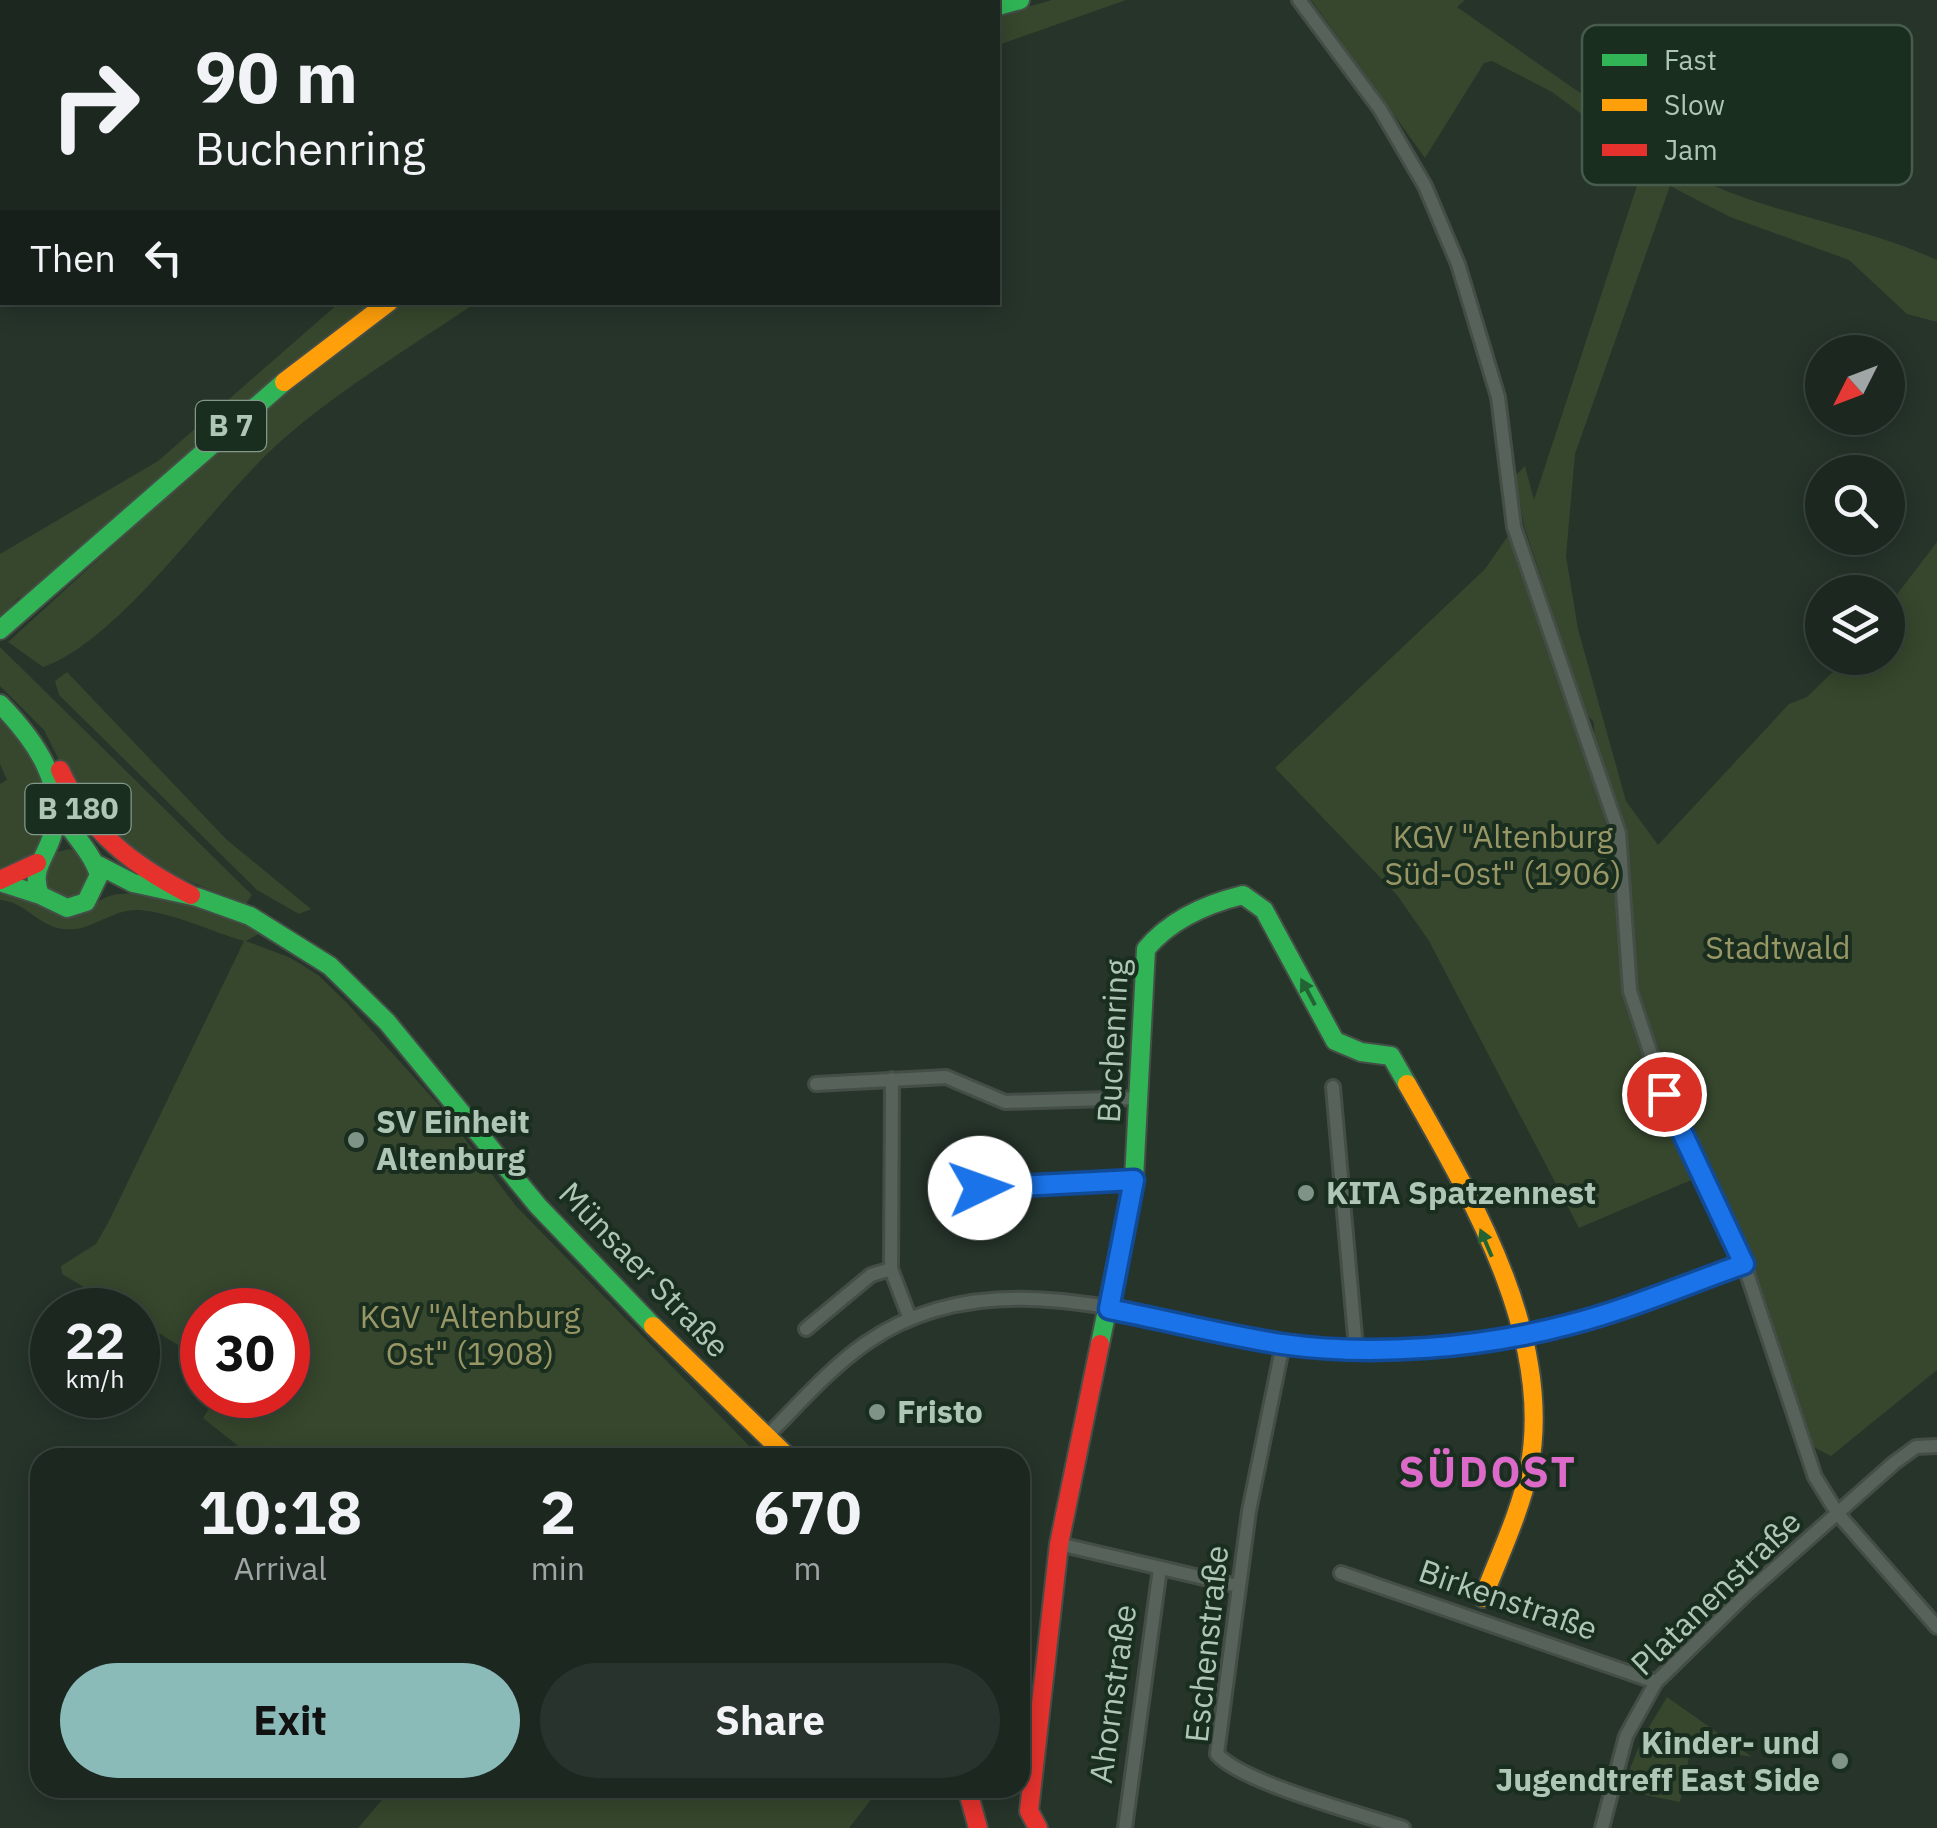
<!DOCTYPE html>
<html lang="en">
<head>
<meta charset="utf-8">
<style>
  :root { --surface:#1c2720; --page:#29332d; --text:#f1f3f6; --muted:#a0a5a5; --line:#3a443e; --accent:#8bbbb9 }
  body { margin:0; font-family:"IBM Plex Sans",sans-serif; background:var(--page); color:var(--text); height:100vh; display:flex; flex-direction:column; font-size:38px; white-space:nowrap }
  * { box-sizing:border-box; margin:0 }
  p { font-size:32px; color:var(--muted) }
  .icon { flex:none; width:55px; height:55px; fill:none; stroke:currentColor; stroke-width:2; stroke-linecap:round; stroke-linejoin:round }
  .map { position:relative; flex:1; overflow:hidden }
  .details { position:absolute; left:30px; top:1448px; width:1000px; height:350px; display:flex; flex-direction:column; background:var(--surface); border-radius:30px; box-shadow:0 5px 25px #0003,0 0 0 2px var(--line) }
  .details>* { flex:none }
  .hud { position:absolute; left:0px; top:0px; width:1000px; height:305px; box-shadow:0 5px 25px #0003,0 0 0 2px var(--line); background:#1c2720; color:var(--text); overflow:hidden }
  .needle { width:65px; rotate:228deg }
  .fabs { position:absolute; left:1805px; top:335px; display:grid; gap:20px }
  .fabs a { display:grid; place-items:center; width:100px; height:100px; border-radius:50%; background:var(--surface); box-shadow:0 5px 25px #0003,0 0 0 2px var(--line); font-size:50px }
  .speed { position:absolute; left:30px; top:1288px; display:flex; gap:20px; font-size:50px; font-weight:700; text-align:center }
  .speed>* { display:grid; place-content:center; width:130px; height:130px; border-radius:50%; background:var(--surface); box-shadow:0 5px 25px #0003,0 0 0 2px var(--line); line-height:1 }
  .speed small { font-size:25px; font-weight:400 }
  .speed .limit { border:15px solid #d22; background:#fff; color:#111 }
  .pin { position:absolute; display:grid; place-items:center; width:85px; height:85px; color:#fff; margin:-42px; border:5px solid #fff; border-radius:50%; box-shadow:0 2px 10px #0007 }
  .me { position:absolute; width:110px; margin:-55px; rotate:87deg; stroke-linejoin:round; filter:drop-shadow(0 0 8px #0008) }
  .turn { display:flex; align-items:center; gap:35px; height:210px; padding:0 30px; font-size:45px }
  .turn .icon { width:130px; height:130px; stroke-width:2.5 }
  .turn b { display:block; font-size:70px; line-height:85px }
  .then { display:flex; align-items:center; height:95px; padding:0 30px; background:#0003; gap:20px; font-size:38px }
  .eta { display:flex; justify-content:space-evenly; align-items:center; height:170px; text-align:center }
  .eta b { font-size:60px; font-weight:800; line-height:70px }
  .action { display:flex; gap:20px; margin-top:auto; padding:20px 30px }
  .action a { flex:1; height:115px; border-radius:60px; background:var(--accent); color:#111; font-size:40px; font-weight:800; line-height:115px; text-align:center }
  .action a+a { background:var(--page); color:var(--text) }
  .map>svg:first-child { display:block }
  .green { fill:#36472d }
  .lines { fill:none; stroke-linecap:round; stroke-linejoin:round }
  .street-casing { stroke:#444e47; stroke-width:18 }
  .fast-casing { stroke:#444e47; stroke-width:22 }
  .slow-casing { stroke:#444e47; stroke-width:22 }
  .jam-casing { stroke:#444e47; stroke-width:22 }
  .street { stroke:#56625a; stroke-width:12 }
  .fast { stroke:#30b455; stroke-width:18 }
  .slow { stroke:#ff9f0a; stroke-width:18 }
  .jam { stroke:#e5322d; stroke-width:18 }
  .oneway { fill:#236435 }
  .route-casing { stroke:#114b97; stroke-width:25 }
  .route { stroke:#1a73e8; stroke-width:18 }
  .poi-dot { fill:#7f9386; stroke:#1a2e20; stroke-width:4 }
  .labels { text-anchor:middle; stroke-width:8; stroke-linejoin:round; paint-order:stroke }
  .shield { fill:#1a2e20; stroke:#82988a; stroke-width:2.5 }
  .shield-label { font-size:30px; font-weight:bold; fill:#afc6b7 }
  .park-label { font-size:32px; fill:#989665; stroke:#1a2e20 }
  .street-label { font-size:32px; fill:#afc6b7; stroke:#1a2e20 }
  .poi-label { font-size:32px; font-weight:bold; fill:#afc6b7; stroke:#1a2e20; text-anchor:start }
  .district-label { font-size:42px; font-weight:bold; letter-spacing:2.5px; fill:#db6ac8; stroke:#1a2e20 }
  .key { fill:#1a2e20; stroke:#475c4d; stroke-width:2.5 }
  .key-label { font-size:28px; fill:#afc6b7 }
</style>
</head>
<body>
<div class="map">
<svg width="1937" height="1828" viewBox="0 0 1937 1828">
  <rect width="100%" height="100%" fill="#26342a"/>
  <path class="green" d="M1052,0H1126L998,45V15Z
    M1311,0H1465L1457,7L1714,186C1787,217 1865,227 1937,260V322L1907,314L1849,260L1730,217L1670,186L1575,454L1566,556L1578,629L1626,801L1658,845L1789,704L1807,697L1847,658H1888V606L1937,542V1370L1831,1456L1804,1442L1768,1307L1710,1172L1579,1228L1429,941L1397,895L1275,768L1485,569L1508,536L1590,763L1618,870C1626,820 1610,790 1596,744C1593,735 1595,729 1593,721L1586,714L1524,526L1515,476L1525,466L1534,500L1645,161L1552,92L1492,61L1484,63L1425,158Z
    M339,303H374L23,600L19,597L0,620V554L158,461Z
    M403,303H475C410,348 341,388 281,441C215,499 122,640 43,667L8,642L257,414Z
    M0,647L252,895L245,905L128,855L74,790L44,730L0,686Z
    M67,672L226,839L311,909L299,914L257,890L59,695L55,681Z
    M0,717C30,746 72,814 35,853C27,861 10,867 0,872V784L7,780L0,764Z
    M70,849L87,858L91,889L63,902L40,882L52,853Z
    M0,890C9,892 22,893 30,898C43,904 48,915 64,916C85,917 94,899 113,895C161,887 222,912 264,931L246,941L291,958L318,975L347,1003L439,1105L516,1206L759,1456L252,1457L203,1418L218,1395H288V1310H202V1360L138,1320V1310H122L62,1274L61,1266L96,1244L108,1223L244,941C212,932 172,912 138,910C111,909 90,933 63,929C38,926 24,901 0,900Z
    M1667,1697L1752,1757L1691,1747L1680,1802L1621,1790L1643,1737Z
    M392,1788H766L776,1793L780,1788H880L849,1828H358Z"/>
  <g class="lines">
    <defs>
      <path id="street" d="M1299,0L1380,109L1425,186L1458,264L1498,397L1514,527L1619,833L1630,991L1664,1094L1714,1193L1744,1264L1815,1477L1838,1514L1937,1627
        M892,1079L891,1269L910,1319
        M816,1084L946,1077L1005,1102L1140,1098
        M1333,1087L1356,1348
        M980,1188L1134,1179
        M806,1329L871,1275L891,1269
        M1283,1344L1249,1511L1217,1754C1242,1783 1362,1814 1403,1828
        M767,1436C798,1405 830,1368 866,1343C1012,1241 1197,1347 1354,1348C1425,1349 1504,1344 1572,1324C1630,1307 1687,1284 1744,1264
        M1059,1544L1238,1586
        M1341,1573L1656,1682
        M1125,1828L1160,1568
        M1602,1828L1626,1736L1656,1682L1745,1595L1894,1463L1916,1447L1937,1446"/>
      <path id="fast" d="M998,6L1020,0
        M0,630L284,382
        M0,704C34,739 68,785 52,836C45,859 30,870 40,895L67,908L86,902L99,875C91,850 70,832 57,808
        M98,865L133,883L197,897L250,916L330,966L387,1022L538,1206L653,1326
        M0,882L40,895
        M1100,1344L1134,1179L1146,949C1171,919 1206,904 1243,895L1264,910L1335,1041L1361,1052L1391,1056L1407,1084"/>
      <path id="slow" d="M284,382L389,302
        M1407,1084C1470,1195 1555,1336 1529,1469C1520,1513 1499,1556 1483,1598
        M653,1326L789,1458"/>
      <path id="jam" d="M60,770C88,831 132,865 191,895
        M0,880L37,863
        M967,1788L978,1828
        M1038,1828L1029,1811L1059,1544L1100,1344"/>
    </defs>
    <use href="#street" class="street-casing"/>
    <use href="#fast" class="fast-casing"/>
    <use href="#slow" class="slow-casing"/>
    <use href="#jam" class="jam-casing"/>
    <use href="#street" class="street"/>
    <use href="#fast" class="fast"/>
    <use href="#slow" class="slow"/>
    <use href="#jam" class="jam"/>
  </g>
  <defs><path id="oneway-solid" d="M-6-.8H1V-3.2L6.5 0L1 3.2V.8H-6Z" transform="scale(2.5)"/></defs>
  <g class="oneway">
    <use href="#oneway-solid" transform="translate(1308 992) rotate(-118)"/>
    <use href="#oneway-solid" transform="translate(1486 1243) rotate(-113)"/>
  </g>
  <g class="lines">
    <defs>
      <path id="route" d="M980,1188L1134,1180L1109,1309C1166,1320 1224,1335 1282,1344C1373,1357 1482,1348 1571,1324C1629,1309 1687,1284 1744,1264L1664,1094"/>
    </defs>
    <use href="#route" class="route-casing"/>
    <use href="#route" class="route"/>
  </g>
  <g class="poi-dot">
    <circle cx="356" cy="1140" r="10"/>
    <circle cx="1306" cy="1193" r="10"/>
    <circle cx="877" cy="1412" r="10"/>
    <circle cx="1840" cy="1761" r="10"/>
  </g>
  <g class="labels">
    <g class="shield">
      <rect x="196" y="401" width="70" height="50" rx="8"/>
      <rect x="25.5" y="784" width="105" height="50" rx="8"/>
    </g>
    <g class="shield-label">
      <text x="231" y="436">B 7</text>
      <text x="78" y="819">B 180</text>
    </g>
    <g class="park-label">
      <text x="1503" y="848">KGV "Altenburg<tspan x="1503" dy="37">Süd-Ost" (1906)</tspan></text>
      <text x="1778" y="959">Stadtwald</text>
      <text x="470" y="1328">KGV "Altenburg<tspan x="470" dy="37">Ost" (1908)</tspan></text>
    </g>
    <g class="street-label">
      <text transform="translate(1113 1041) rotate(-87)" y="11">Buchenring</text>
      <text transform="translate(644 1270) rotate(46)" y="11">Münsaer Straße</text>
      <text transform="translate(1716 1593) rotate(-44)" y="11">Platanenstraße</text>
      <text transform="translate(1508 1600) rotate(19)" y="11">Birkenstraße</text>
      <text transform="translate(1207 1644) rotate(-84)" y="11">Eschenstraße</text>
      <text transform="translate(1113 1694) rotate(-82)" y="11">Ahornstraße</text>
    </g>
    <g class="poi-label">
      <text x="376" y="1133">SV Einheit<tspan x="376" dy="37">Altenburg</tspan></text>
      <text x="1326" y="1204">KITA Spatzennest</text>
      <text x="897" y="1423">Fristo</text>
      <text x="1820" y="1754" text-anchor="end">Kinder- und<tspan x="1820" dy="37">Jugendtreff East Side</tspan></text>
    </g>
    <g class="district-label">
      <text x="1488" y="1487">SÜDOST</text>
    </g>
  </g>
  <rect x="1582" y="25" width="330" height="160" rx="15" class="key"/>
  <rect x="1602" y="54" width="45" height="12" fill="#30b455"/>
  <rect x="1602" y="99" width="45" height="12" fill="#ff9f0a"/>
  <rect x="1602" y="144" width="45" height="12" fill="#e5322d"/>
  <g class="key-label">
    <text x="1664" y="70">Fast</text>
    <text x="1664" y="115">Slow</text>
    <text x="1664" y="160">Jam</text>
  </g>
</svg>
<div class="fabs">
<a><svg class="needle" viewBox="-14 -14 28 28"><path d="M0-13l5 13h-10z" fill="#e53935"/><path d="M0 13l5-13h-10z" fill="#a0a5a5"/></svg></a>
<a><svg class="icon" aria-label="search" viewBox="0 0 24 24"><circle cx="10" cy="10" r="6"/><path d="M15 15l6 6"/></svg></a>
<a><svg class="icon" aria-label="layers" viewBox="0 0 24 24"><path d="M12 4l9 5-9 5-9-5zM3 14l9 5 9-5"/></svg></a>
</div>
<div class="speed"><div>22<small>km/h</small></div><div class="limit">30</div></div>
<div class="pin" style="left:1664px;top:1094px;background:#d93025"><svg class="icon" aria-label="arrive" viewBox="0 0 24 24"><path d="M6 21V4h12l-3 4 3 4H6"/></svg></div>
<svg class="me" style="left:980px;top:1188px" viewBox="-20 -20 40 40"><circle r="19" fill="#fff"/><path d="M0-13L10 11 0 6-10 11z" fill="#1a73e8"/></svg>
<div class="hud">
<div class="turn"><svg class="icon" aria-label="right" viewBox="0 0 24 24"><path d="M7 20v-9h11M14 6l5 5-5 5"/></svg><div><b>90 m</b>Buchenring</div></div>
<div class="then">Then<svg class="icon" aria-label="left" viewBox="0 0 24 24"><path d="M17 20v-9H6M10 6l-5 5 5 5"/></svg></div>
</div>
<section class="details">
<div class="eta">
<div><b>10:18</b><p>Arrival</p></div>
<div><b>2</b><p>min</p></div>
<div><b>670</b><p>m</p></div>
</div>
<div class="action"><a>Exit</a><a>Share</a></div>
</section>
</div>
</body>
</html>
